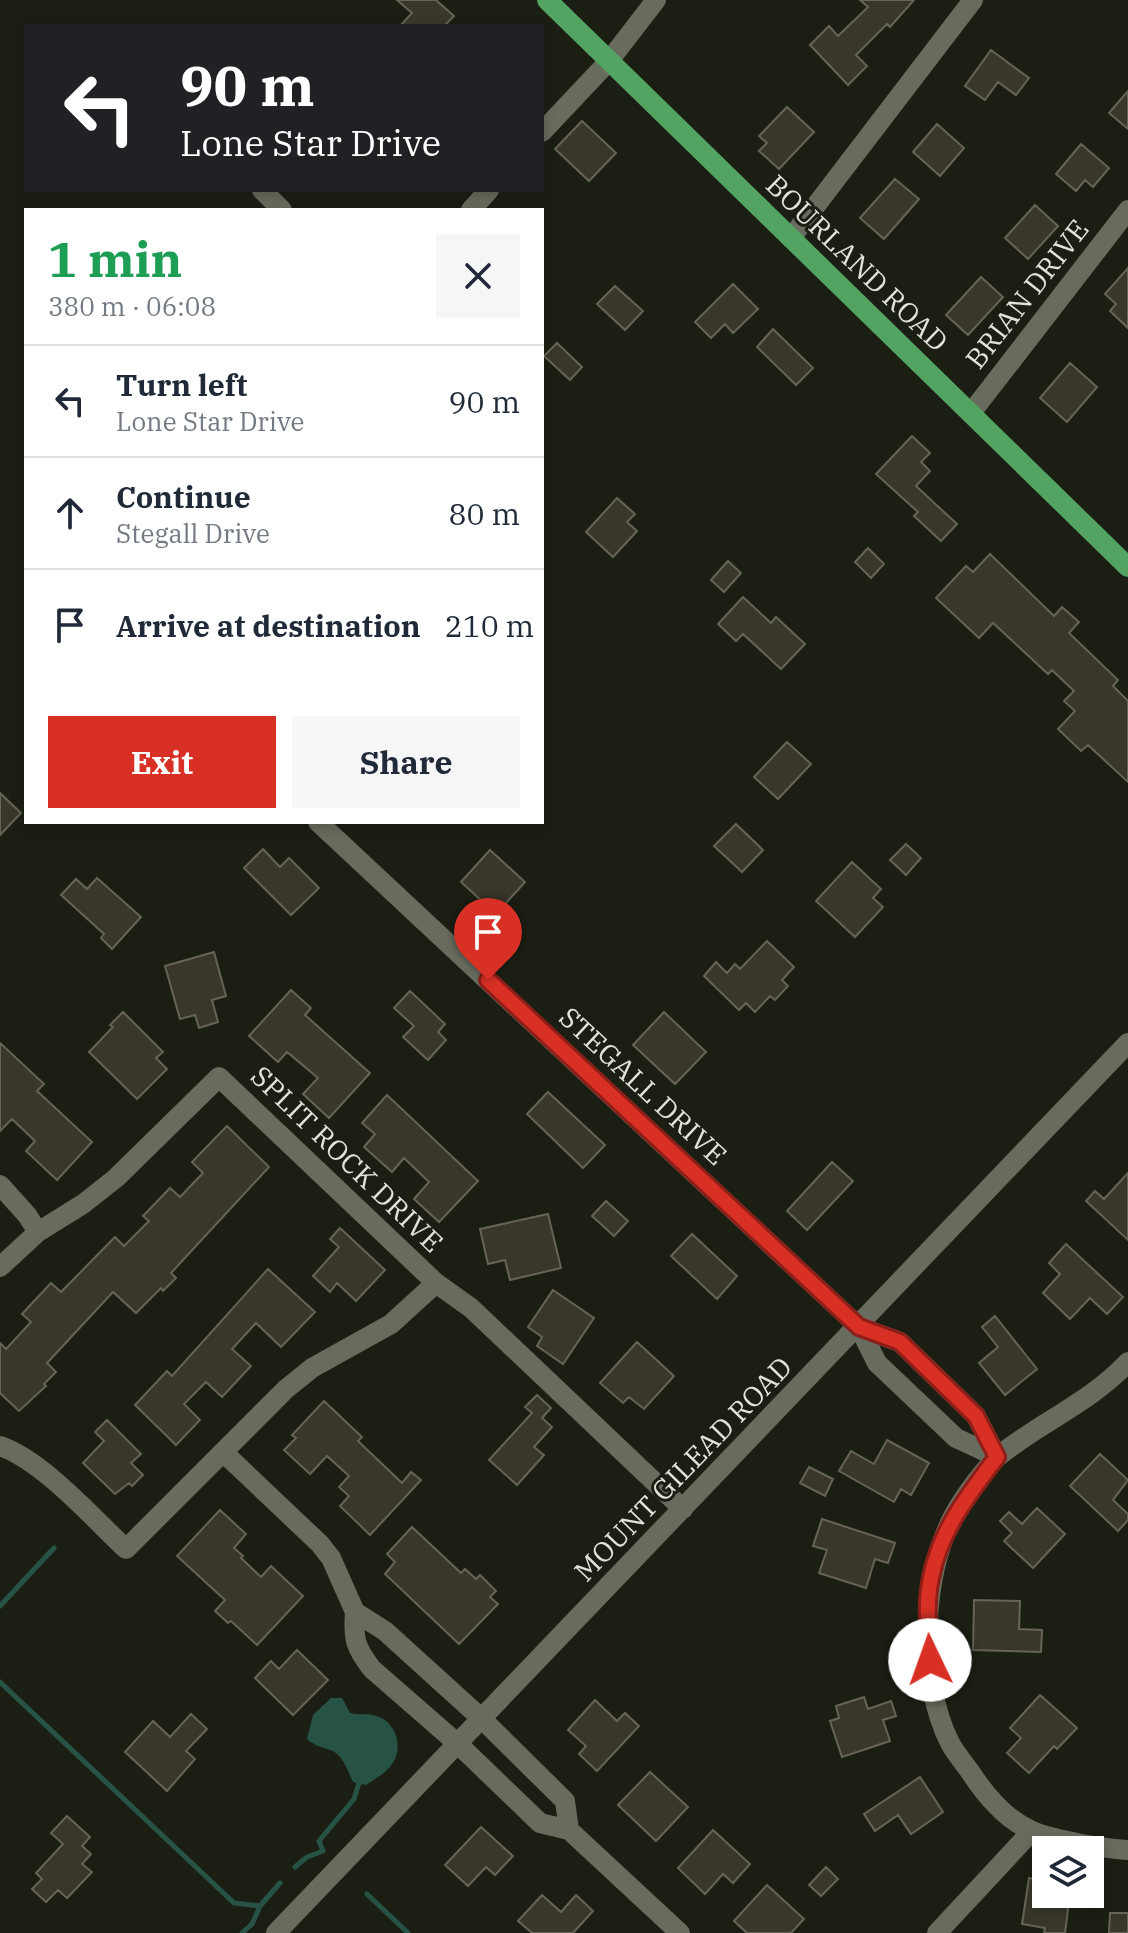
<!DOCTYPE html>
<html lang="en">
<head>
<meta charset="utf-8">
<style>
  :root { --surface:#fff; --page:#f6f6f7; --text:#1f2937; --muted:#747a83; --line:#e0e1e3; --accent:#d93025 }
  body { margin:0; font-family:"IBM Plex Serif",serif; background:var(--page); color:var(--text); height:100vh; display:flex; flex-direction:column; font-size:30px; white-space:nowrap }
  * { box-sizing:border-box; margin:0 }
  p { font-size:26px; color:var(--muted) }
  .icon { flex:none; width:44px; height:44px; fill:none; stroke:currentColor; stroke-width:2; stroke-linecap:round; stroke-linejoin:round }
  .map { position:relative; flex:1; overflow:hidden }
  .panel { position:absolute; left:24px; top:208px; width:520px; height:616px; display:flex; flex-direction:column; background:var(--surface); border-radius:0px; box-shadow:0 4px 12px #0003 }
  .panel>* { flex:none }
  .guide { position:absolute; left:24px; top:24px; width:520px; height:168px; border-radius:0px; box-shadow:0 4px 12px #0003; background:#202124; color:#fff; overflow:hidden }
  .buttons { position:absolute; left:1032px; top:1836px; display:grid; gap:16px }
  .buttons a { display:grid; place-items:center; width:72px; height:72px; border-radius:0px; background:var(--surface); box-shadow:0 4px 12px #0003; font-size:40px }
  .pin { position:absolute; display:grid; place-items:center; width:68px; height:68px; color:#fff; margin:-82px -34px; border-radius:50% 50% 50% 0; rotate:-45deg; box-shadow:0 0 8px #0007 }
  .pin .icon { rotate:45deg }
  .me { position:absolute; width:88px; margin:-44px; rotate:357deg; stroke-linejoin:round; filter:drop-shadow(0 0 6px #0008) }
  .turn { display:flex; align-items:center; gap:28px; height:168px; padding:0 24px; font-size:36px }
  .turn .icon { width:104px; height:104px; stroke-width:2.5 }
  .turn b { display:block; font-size:56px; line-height:68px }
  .round { display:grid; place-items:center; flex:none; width:84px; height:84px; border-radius:0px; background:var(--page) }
  .head { display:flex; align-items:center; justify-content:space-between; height:136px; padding:0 24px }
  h1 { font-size:48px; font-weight:700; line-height:60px; color:#1e9e55 }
  .button { display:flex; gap:16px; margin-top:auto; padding:16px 24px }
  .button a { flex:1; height:92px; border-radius:0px; background:var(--accent); color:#fff; font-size:32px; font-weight:700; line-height:92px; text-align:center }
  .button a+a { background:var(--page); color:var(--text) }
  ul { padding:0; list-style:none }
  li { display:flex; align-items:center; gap:24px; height:112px; padding:0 24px; border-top:2px solid var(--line) }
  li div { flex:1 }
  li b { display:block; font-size:30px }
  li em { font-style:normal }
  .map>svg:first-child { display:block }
  .water { fill:#275347 }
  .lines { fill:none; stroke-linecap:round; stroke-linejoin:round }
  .stream { stroke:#275347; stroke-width:5 }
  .building { fill:#39372a; stroke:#666456; stroke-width:2 }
  .minor { stroke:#676c5e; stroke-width:20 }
  .major { stroke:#53a363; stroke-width:20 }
  .route-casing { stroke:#8d1f18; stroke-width:20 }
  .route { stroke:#d93025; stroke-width:14 }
  .labels { text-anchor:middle; stroke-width:6; stroke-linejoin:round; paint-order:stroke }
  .street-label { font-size:28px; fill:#e1e4dc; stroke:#1b1f13 }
</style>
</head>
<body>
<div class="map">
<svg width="1128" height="1933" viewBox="0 0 1128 1933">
  <rect width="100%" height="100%" fill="#1b1f13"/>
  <path class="water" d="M331,1698H342L350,1713C358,1715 368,1713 376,1716C396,1721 404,1748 392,1764C386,1773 375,1779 366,1785L353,1782C349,1773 344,1759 336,1753C327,1747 318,1749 307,1739L313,1715Z"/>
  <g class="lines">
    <path class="stream" d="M0,1606L54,1548
      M0,1682L234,1903L260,1906
      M295,1867L307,1857L323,1851L319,1841L354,1799L359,1783
      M367,1894L408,1933
      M242,1933L252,1924L260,1906L280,1883"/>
  </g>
  <path class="building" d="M397,0H436L454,16L444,26H400L412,13Z
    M860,0H914L890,27L887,24L856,55L867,66L848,85L810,45L829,26L838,36L868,7Z
    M991,50L1029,78L1016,95L998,82L985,100L965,86Z
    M1128,91V129L1109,113Z
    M787,107L814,132L779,169L759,151L767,143L759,136Z
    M582,121L616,153L589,181L555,149Z
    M937,124L964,148L940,176L913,152Z
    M1081,144L1109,168L1093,187L1085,180L1076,191L1056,174Z
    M895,179L919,199L884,239L860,218Z
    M1035,205L1058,226L1028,259L1005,238Z
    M1128,268V328L1110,311L1116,304L1105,294Z
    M981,277L1003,297L968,335L946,315Z
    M733,284L758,309L733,333L725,324L711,338L695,322Z
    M615,286L643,311L625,330L597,304Z
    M773,329L813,368L796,385L757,347Z
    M557,343L582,367L570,380L544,356Z
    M1070,363L1097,387L1067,422L1040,398Z
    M912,436L930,453L921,462L930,471L916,486L957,524L941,541L914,516L918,512L876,474Z
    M617,498L635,514L627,522L637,531L613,557L586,532Z
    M868,548L884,564L871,578L855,562Z
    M990,554L1054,616L1062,607L1079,622L1069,633L1118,680L1113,686L1128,701V782L1088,745L1081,751L1058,729L1075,711L1064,701L1074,691L1052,670L1048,674L993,623L979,638L936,598L966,566L973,572Z
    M728,561L741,573L724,592L711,580Z
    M743,597L771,623L776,617L805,644L781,669L743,634L736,641L718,624Z
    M787,742L811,764L778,799L754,777Z
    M0,793L21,813L0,835Z
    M736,824L763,850L742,872L714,846Z
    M906,844L921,858L906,875L890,860Z
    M263,849L280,867L289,858L319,888L291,915L244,868Z
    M490,850L525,882L496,914L461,882Z
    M852,862L881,889L873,898L883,907L855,937L816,901Z
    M97,878L141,917L112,949L101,938L104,934L61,895L76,879L87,889Z
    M767,941L794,967L782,980L788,986L775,1000L770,996L755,1012L746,1003L739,1010L704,976L716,962L727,973L735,964L740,969Z
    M214,952L226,996L212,1000L218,1022L199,1028L195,1015L180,1019L165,966Z
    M291,990L311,1008L305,1015L370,1073L329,1118L303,1094L318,1078L287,1052L278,1062L249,1036Z
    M410,991L445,1024L438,1032L446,1040L428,1060L403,1037L414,1026L394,1008Z
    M123,1012L163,1052L156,1058L167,1069L137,1099L89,1052L113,1027L110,1025Z
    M664,1012L706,1052L675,1084L633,1045Z
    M0,1043L44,1084L37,1091L92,1142L57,1180L26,1151L35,1141L12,1119L0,1131Z
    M548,1092L605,1145L583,1168L527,1114Z
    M387,1095L478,1181L439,1222L414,1199L429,1182L404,1158L392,1172L364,1147L375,1134L362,1123Z
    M227,1126L269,1167L171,1273L176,1278L163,1291L161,1288L136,1313L113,1292L47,1363L56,1372L44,1384L46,1386L19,1411L0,1393V1343L6,1349L31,1322L22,1314L51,1283L61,1292L115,1237L124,1246L149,1221L143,1216L170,1188L180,1197L203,1173L192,1162Z
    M832,1162L853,1181L807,1230L787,1211Z
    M1128,1173V1240L1086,1201L1095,1191L1104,1199Z
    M606,1201L628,1221L614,1236L592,1216Z
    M548,1214L561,1268L510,1280L505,1260L488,1264L480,1229Z
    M340,1228L385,1270L356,1301L337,1283L330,1292L313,1276L339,1247L330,1239Z
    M692,1234L737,1276L717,1299L671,1256Z
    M1066,1244L1123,1297L1107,1314L1090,1298L1070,1319L1043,1293L1060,1274L1049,1263Z
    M268,1269L315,1312L281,1347L256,1323L232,1349L251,1366L222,1397L206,1382L184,1404L200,1420L176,1445L135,1405L167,1371L172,1376Z
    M553,1290L594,1318L563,1364L537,1346L542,1337L528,1327Z
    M995,1316L1037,1369L1005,1395L979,1363L998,1347L982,1327Z
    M637,1342L674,1376L644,1409L629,1397L623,1403L600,1383Z
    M537,1395L551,1408L542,1418L552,1427L534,1447L544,1455L517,1485L489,1460L532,1413L525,1407Z
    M324,1401L362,1437L358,1441L402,1483L411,1472L421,1480L370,1535L340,1506L349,1496L339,1487L349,1476L327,1456L310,1474L284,1450L296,1438L292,1435Z
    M107,1420L141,1454L131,1463L143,1475L132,1486L129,1483L115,1494L83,1463L104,1441L95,1432Z
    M887,1440L929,1463L911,1495L901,1489L894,1502L839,1471L851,1451L874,1464Z
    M1100,1454L1128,1480L1113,1500L1128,1514V1520L1118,1531L1070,1486Z
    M809,1467L833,1479L825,1496L800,1483Z
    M1037,1508L1065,1534L1033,1568L1004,1541L1012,1533L1000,1521L1009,1512L1022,1524Z
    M220,1510L246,1534L234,1548L243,1556L241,1558L261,1577L271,1566L303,1596L257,1645L231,1621L228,1623L215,1611L225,1600L177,1556Z
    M822,1519L895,1543L888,1563L875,1559L866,1588L819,1573L827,1550L813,1546Z
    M412,1527L461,1573L465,1569L476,1579L480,1575L496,1591L490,1597L498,1604L459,1644L385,1574L395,1562L387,1554Z
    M974,1600L1020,1601L1019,1629L1042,1630L1041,1652L973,1650Z
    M297,1650L328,1680L293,1715L255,1678L271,1661L279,1669Z
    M1040,1695L1077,1728L1057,1749L1054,1746L1029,1773L1007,1753L1021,1738L1010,1728Z
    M864,1697L868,1709L891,1701L896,1716L883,1720L890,1741L842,1757L830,1721L839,1718L836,1706Z
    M595,1700L617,1721L625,1713L639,1726L597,1771L579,1754L586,1746L568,1730Z
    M191,1714L207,1729L186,1751L195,1759L167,1791L125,1752L153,1721L170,1737Z
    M650,1772L688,1807L656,1841L618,1805Z
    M920,1777L943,1812L911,1834L898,1815L875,1831L864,1814Z
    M67,1816L90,1837L82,1846L91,1854L82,1864L92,1872L67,1898L58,1890L46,1902L32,1889L42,1879L36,1873L63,1844L51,1833Z
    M481,1827L513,1856L495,1875L486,1867L468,1886L445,1865Z
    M713,1830L750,1864L733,1883L723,1874L705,1894L678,1868Z
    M826,1867L838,1879L821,1896L809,1885Z
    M1029,1878L1046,1881V1894H1070L1065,1933H1044L1045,1928L1022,1924Z
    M767,1885L804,1919L791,1933H747L734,1921Z
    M542,1895L561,1912L576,1895L593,1911L573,1933H532L518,1921Z
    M1110,1913H1128V1933H1109Z"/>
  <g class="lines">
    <path class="minor" d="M542,132L609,61L656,0
      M262,190L282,210
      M471,210L489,190
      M791,238L973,0
      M971,413L1128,210
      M318,822L859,1327L877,1363L956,1438L997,1457
      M0,1185L27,1215L38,1232
      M0,1267L38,1232L83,1204L116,1178L219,1077L436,1283L471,1308L683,1509
      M859,1327L900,1342L976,1416L997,1457
      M1128,1362C1092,1401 1041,1422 1000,1455C986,1466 964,1497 955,1513C921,1574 918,1680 950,1743C956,1754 964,1763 971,1773C986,1796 1007,1820 1032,1831C1052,1840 1106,1849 1128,1850
      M0,1446C42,1460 93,1518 126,1549L286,1389L312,1368L391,1324L436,1283
      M224,1453L320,1544L331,1558L355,1612L385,1631L482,1719L565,1801L569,1830
      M355,1612C353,1639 355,1647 372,1669L458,1744L540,1823L569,1830L680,1933
      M276,1933L1128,1043
      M937,1933L1032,1831"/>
    <path class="major" d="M547,0L1128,567"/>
  </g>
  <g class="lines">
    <defs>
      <path id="route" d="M488,980L859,1327L900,1342L976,1416L997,1457C969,1494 940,1530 931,1578C925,1604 929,1633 930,1660"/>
    </defs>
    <use href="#route" class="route-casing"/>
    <use href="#route" class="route"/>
  </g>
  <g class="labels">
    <g class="street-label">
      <text transform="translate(857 263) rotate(44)" y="10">BOURLAND ROAD</text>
      <text transform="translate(1027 294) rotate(-52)" y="10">BRIAN DRIVE</text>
      <text transform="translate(643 1086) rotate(43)" y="10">STEGALL DRIVE</text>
      <text transform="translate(347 1159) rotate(44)" y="10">SPLIT ROCK DRIVE</text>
      <text transform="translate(683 1469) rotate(-46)" y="10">MOUNT GILEAD ROAD</text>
    </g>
  </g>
</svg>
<div class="buttons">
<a><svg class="icon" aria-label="layers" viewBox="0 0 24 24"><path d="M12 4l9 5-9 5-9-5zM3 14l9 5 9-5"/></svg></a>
</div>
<div class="pin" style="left:488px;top:980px;background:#d93025"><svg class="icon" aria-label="arrive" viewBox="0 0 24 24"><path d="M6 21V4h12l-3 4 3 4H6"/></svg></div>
<svg class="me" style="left:930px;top:1660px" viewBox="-20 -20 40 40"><circle r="19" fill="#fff"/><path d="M0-13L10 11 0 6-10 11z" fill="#d93025"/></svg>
<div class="guide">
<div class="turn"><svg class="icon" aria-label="left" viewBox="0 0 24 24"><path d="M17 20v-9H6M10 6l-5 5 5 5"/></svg><div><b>90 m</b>Lone Star Drive</div></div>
</div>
<section class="panel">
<div class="head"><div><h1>1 min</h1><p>380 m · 06:08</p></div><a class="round"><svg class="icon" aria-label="close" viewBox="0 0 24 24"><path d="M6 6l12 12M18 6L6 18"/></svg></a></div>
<ul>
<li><svg class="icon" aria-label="left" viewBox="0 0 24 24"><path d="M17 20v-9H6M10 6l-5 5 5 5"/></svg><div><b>Turn left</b><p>Lone Star Drive</p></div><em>90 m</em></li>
<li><svg class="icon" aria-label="ahead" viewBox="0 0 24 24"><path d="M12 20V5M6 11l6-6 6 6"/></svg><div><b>Continue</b><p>Stegall Drive</p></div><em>80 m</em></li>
<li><svg class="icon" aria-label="arrive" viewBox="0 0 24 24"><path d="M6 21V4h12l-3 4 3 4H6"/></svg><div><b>Arrive at destination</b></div><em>210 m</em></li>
</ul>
<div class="button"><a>Exit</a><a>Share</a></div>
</section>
</div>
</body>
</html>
